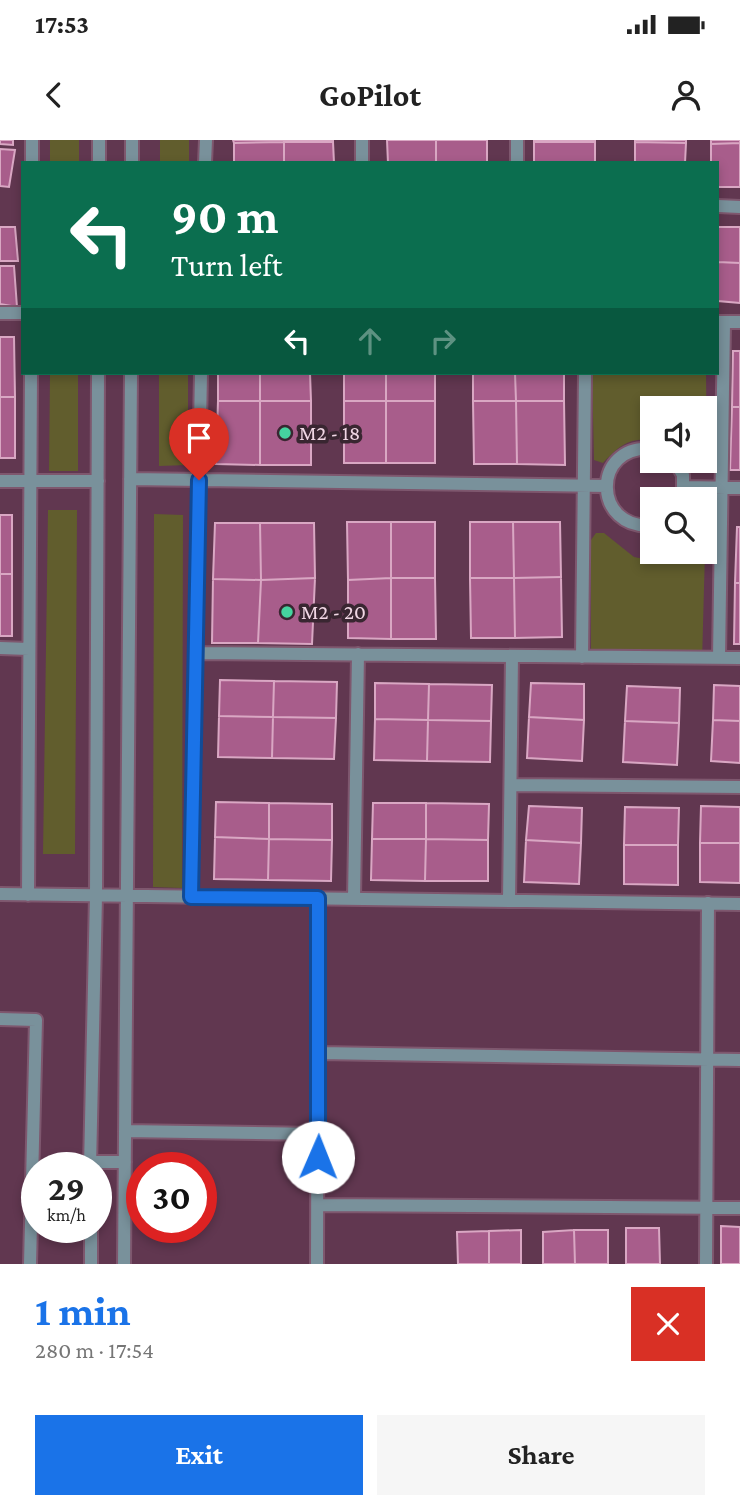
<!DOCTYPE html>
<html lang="en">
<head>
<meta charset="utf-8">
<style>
  :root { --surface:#fff; --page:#f6f6f6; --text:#222; --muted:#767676; --accent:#1a73e8 }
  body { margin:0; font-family:"Crimson Pro",serif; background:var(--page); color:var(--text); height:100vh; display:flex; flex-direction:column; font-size:26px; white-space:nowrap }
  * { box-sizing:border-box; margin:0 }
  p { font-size:23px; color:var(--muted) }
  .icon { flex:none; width:38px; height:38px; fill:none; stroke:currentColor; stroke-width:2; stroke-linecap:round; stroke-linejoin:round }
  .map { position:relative; height:1124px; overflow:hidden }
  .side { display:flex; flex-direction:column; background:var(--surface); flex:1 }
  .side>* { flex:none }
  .banner { position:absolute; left:21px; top:21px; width:698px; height:214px; border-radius:0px; box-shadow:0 4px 10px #0003; background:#0b6e4f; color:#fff; overflow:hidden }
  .tools { position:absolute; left:640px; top:256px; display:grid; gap:14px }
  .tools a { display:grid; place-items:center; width:77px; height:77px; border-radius:0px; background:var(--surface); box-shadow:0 4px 10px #0003; font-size:35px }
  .speed { position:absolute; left:21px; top:1012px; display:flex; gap:14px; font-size:35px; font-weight:700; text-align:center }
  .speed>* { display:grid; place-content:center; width:91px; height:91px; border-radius:50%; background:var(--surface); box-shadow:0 4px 10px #0003; line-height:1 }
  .speed small { font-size:18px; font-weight:400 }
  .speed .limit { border:10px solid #d22; background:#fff; color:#111 }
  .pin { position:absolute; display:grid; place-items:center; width:60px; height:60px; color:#fff; margin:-72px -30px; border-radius:50% 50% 50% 0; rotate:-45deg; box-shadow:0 0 7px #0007 }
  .pin .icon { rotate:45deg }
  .me { position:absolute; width:77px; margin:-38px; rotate:1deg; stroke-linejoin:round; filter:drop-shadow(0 0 5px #0008) }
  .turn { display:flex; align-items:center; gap:24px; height:147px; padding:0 35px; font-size:32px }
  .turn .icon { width:91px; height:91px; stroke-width:2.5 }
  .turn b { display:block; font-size:49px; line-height:60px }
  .lanes { display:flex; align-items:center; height:66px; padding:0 35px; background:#0003; justify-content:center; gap:35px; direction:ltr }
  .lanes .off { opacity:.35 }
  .round { display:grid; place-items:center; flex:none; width:74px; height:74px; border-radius:0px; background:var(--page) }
  .summary { display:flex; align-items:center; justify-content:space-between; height:119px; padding:0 35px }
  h1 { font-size:42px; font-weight:700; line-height:52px; color:var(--accent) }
  .button { display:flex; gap:14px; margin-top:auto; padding:14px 35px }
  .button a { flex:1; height:80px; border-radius:0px; background:var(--accent); color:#fff; font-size:28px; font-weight:700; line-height:80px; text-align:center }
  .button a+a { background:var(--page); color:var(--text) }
  .status { display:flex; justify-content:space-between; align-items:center; height:49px; padding:0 35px; background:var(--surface); direction:ltr }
  .status svg { height:19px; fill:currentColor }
  header { display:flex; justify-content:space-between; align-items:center; height:91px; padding:0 35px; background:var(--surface); font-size:32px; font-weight:700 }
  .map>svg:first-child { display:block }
  .green { fill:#615d2d }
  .building { fill:#a85d8b; stroke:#d9a7c3; stroke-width:2 }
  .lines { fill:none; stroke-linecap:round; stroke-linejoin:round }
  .minor-casing { stroke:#7e576e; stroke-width:16 }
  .minor { stroke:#79919b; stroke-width:12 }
  .route-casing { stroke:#114b97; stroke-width:18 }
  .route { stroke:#1a73e8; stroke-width:12 }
  .poi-dot { fill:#45d49f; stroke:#392631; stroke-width:2.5 }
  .labels { text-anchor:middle; stroke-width:7; stroke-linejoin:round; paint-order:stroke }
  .poi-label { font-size:21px; fill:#f1d7e5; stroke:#392631; text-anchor:start }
</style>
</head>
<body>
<div class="status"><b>17:53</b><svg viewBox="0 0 49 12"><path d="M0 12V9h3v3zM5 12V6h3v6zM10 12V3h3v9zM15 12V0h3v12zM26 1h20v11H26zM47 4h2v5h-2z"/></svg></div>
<header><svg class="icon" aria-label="back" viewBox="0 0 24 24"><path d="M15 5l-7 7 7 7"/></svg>GoPilot<svg class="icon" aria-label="person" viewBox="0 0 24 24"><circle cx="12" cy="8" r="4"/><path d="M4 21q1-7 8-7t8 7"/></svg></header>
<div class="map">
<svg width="740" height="1124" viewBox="0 0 740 1124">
  <rect width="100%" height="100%" fill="#613750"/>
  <path class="green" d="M50,0H79V23H50Z
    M160,0H189V23H160Z
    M50,233H78V331H49Z
    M159,233H188V325L159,326Z
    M592,233H706L707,318L703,325H695L691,320H705V268H653V300C629,297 619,306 603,323L594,320Z
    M48,370H77L75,714H43Z
    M154,374L183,375L182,748L153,747Z
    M596,393H604L634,417L649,420L680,411H705L702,522L591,520V400Z"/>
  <path class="building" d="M0,0H13V5L0,4Z
    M233,0H284V2L234,3Z
    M284,0H333V2H284Z
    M387,0H436V23H388Z
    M436,0H487V23H436Z
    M534,0H595V2H534Z
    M635,0H686V3L635,2Z
    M711,0H740V3L711,4Z
    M284,2H333L334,23H284Z
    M284,2V23H234V3Z
    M534,2H595V23H534Z
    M635,2L686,3L685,23H635Z
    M740,3V47H718V23H711V4Z
    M0,9L15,10L9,47L0,46Z
    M0,87H15L18,121H0Z
    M718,87H740V123L718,122Z
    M718,122L740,123V163L718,161Z
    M0,126H14L17,167L0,164Z
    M0,197H14L15,257H0Z
    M733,211H740V267H732Z
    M218,233H260V261H218Z
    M260,233H310L311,261H260Z
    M344,233H386V261H344Z
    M386,233H435V261H386Z
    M473,233H515L516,261H473Z
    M515,233H564V261H516Z
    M0,257H15V318H0Z
    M218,261H260V325L216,324Z
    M260,261H311V325H260Z
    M344,261H386V323H344Z
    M386,261H435V323H386Z
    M473,261H516L517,324H474Z
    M516,261H564L565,325L517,324Z
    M732,267H740V330H730Z
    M0,375H12V434H0Z
    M347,382H391V438L348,440Z
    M391,382H435V438H391Z
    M470,382H513L514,438H470Z
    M513,382H560L561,437L514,438Z
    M215,383H260L261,440L213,439Z
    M260,383H314L315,438L261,440Z
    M737,387H740V443H735Z
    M0,434H12V496H0Z
    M561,437L562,497L515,498L514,438Z
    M315,438L312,504L258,503L261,440Z
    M391,438H435L436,499H391Z
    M391,438V499L348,498V440Z
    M470,438H514L515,498H471Z
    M213,439L261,440L258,503H212Z
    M735,443H740V504H734Z
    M220,540L274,541L273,577L219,576Z
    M274,541L337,542L336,578L273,577Z
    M375,543L429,544L428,580L375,579Z
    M531,543L584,544V580L529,577Z
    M429,544L492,545L491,581L428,580Z
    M714,545L740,546V581L713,580Z
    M627,546L680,548L679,583L625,581Z
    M219,576L273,577L272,618L218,617Z
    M273,577L336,578L334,619L272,618Z
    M529,577L584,580L582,621L527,618Z
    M375,579L428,580L427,621L374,620Z
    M428,580L491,581L490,622L427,621Z
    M713,580L740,581V623L711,621Z
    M625,581L679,583L677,625L623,622Z
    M216,662L269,663V699L215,697Z
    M269,663L332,664V700L269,699Z
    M373,663H426V699H372Z
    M426,663L489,664L488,700L426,699Z
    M529,666L582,668L581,703L526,700Z
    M701,666L740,667V703H700Z
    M625,667L679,668L678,705H624Z
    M215,697L269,699L268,740L214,739Z
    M269,699L332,700L331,741L268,740Z
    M372,699H426L425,741L371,740Z
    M426,699L488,700V741H425Z
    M526,700L581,703L579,744L524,742Z
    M700,703H740V743L700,742Z
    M624,705H678V745L624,744Z
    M721,1086L740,1087V1124H721Z
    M626,1088H659L660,1124H626Z
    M521,1090V1124H489V1091Z
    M574,1090H608V1124H575Z
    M574,1090L575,1124H543V1092Z
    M489,1091V1124H458L457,1092Z"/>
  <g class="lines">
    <defs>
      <path id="minor" d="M362,0V23
        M32,23V0
        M99,23V0
        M132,23V0
        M205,23L206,0
        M517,23V0
        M718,66L740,67
        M0,173H23
        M718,182H740
        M653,309C590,303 593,392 653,385
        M674,320L683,335V359
        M130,339L607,346
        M0,341H98
        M685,347L740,348
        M0,508L29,509
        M196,513L740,518
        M582,517L585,233
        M719,518L724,182
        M511,645L740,647
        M0,754L740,764
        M28,755L31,233
        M191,757L201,233
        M354,759L358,514
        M509,761L512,516
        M0,879L36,880L30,1124
        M320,913L740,920
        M125,991L319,994
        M90,1022H125
        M90,1027L96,756L98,233
        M318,1065L740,1068
        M91,1087V1124
        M124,1124L131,233
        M317,1124L318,758
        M706,1124L708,763"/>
    </defs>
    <use href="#minor" class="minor-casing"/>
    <use href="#minor" class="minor"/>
  </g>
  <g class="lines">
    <defs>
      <path id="route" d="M199,340L191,757L318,758V1017"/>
    </defs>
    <use href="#route" class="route-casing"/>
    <use href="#route" class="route"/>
  </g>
  <g class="poi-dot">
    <circle cx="285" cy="293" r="7"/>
    <circle cx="287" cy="472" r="7"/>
  </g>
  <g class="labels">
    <g class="poi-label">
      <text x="299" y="300">M2 - 18</text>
      <text x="301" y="479">M2 - 20</text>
    </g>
  </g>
</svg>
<div class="tools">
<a><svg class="icon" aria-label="sound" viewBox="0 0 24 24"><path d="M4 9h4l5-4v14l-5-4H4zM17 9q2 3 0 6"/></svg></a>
<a><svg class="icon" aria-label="search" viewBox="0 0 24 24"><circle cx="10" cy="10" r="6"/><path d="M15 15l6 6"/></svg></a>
</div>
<div class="speed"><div>29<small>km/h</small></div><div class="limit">30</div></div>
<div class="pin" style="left:199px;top:340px;background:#d93025"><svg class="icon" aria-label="arrive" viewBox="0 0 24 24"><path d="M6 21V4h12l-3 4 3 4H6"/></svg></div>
<svg class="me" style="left:318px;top:1017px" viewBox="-20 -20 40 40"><circle r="19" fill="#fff"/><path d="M0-13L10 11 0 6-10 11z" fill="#1a73e8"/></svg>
<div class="banner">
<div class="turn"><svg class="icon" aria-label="left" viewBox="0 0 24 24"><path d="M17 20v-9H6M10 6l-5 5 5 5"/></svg><div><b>90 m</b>Turn left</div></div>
<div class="lanes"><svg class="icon" aria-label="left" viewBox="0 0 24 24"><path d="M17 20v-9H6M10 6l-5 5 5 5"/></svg><svg class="icon off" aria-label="ahead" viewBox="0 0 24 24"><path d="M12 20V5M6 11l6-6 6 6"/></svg><svg class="icon off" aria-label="right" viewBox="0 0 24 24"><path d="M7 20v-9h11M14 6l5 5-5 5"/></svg></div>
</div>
</div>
<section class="side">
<div class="summary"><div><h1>1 min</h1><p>280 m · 17:54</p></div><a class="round" style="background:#d93025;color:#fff"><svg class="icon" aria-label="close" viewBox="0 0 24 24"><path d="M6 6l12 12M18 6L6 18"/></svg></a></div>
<div class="button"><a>Exit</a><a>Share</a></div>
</section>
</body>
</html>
